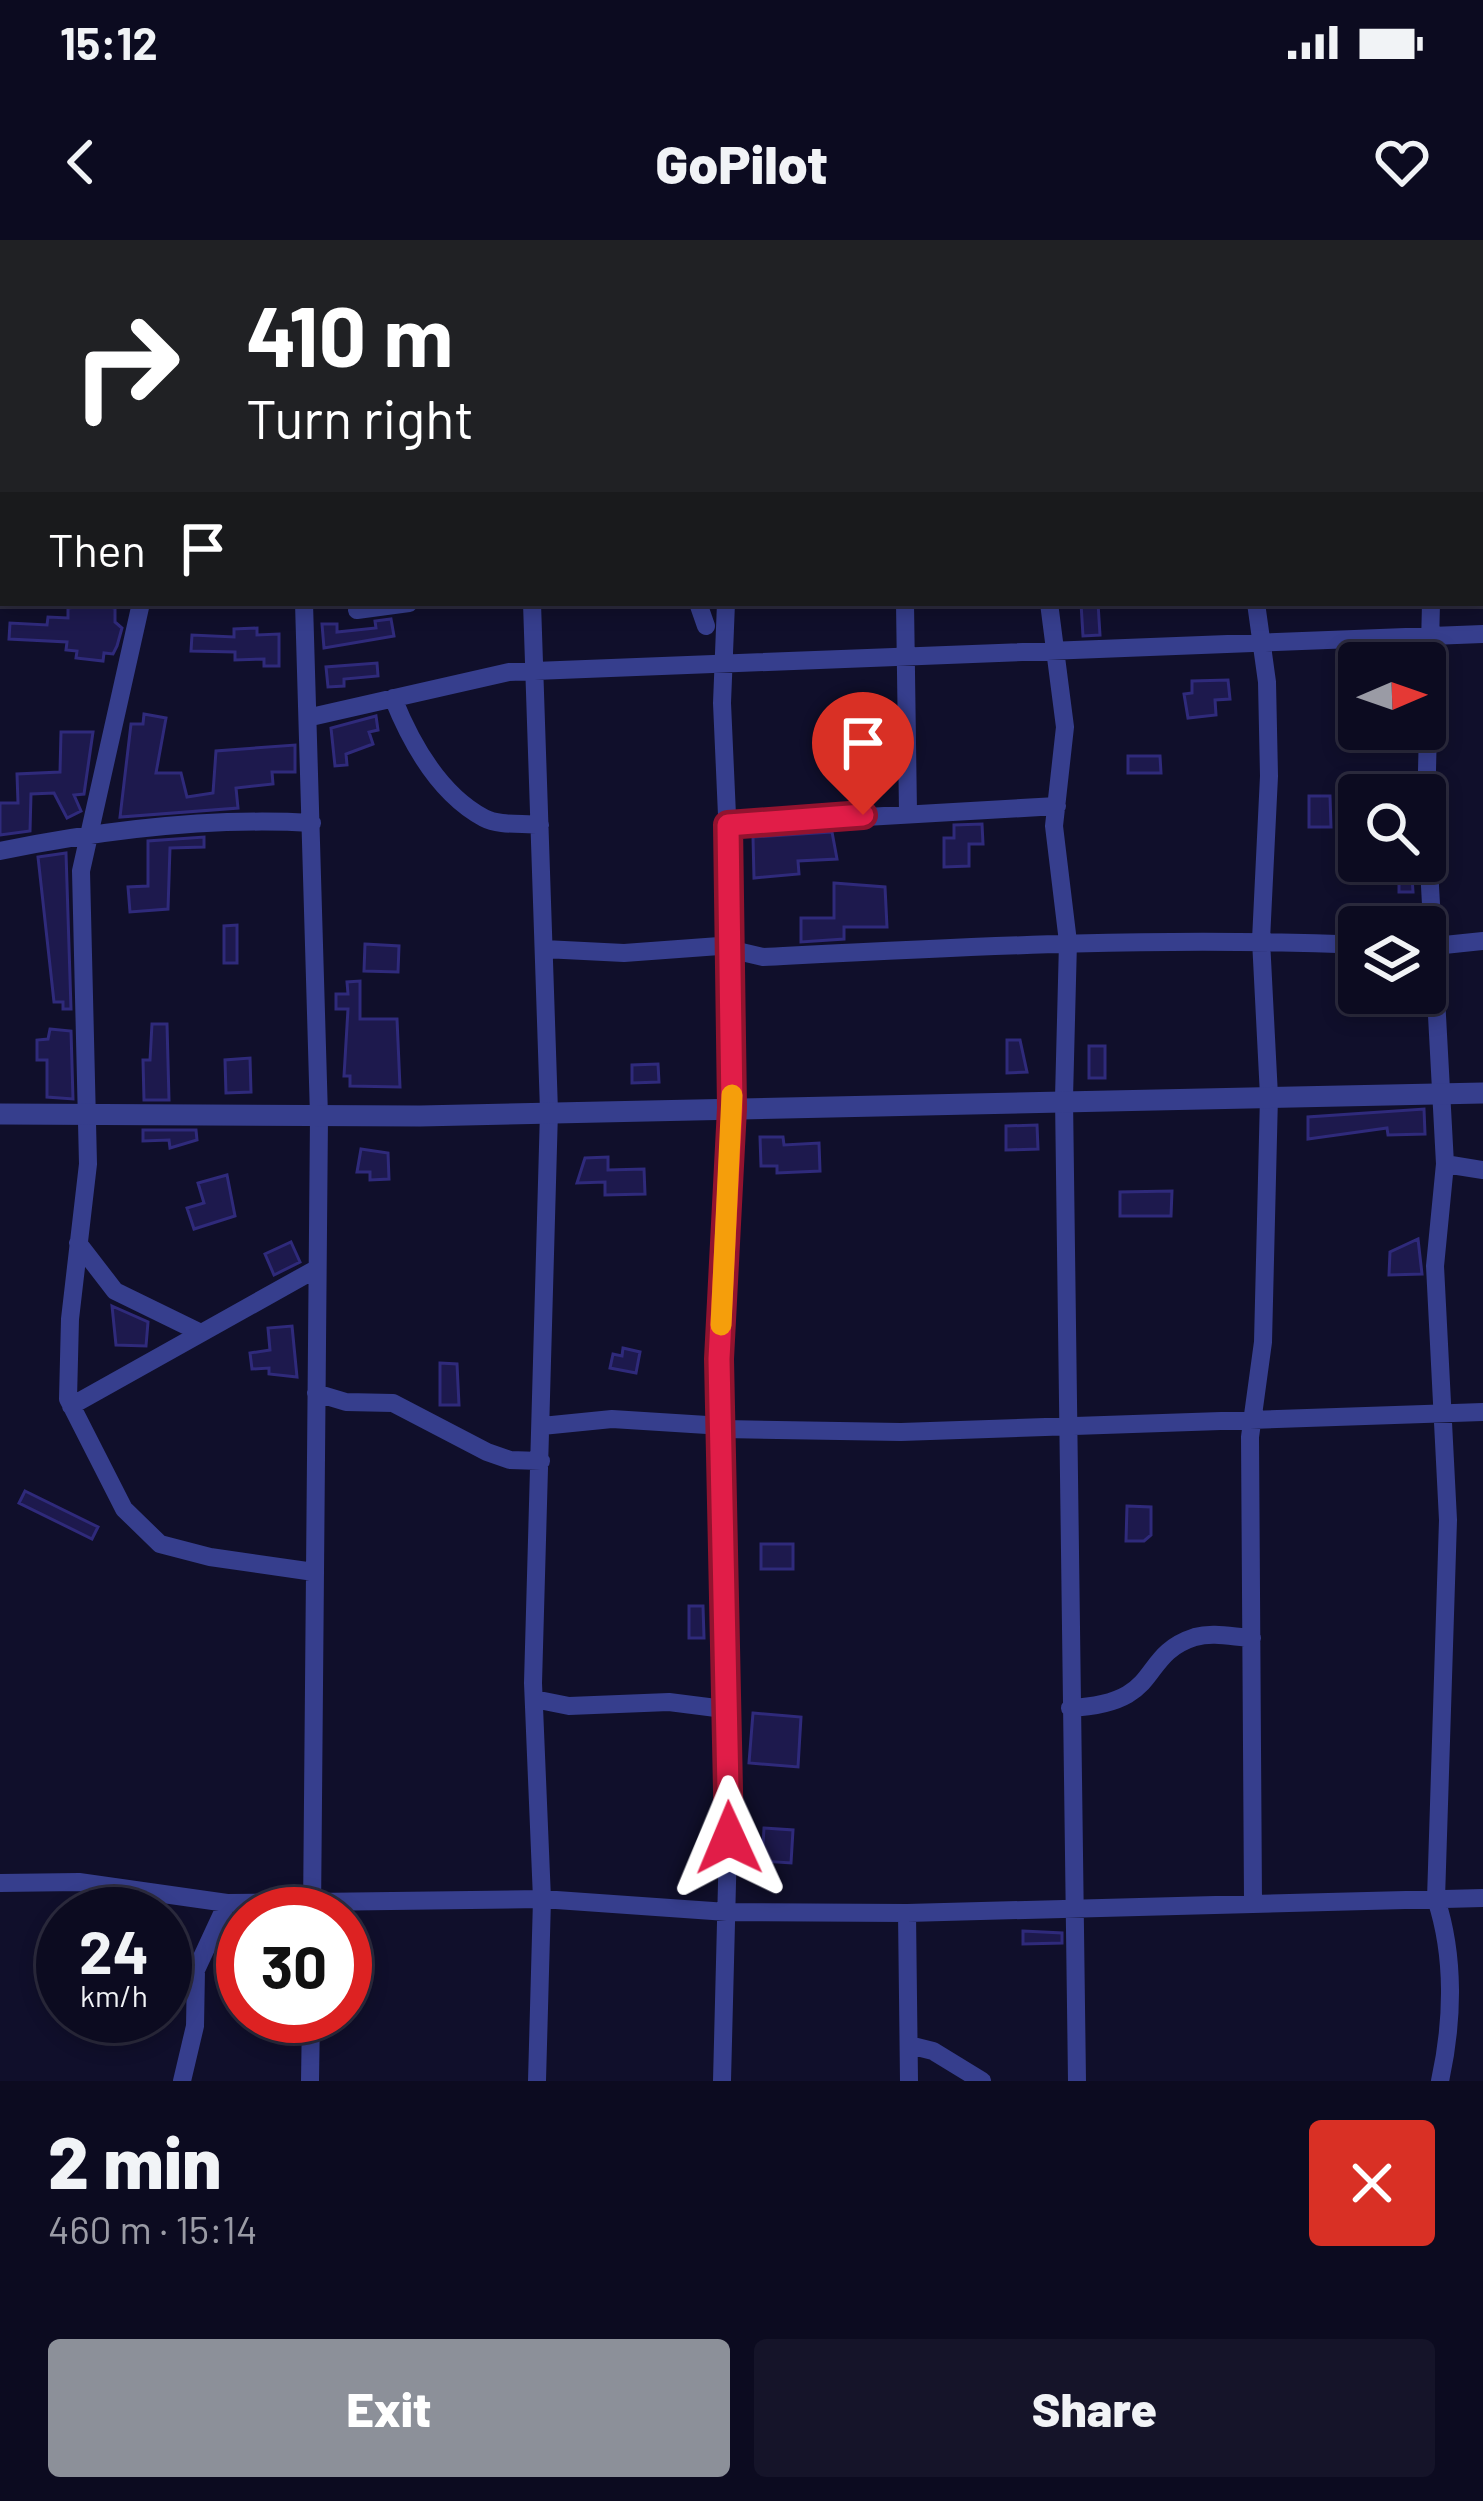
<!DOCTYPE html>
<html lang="en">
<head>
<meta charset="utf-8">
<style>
  :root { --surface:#0c0b20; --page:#151429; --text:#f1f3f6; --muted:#9a9ba5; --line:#2c2b3e; --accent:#8c9099 }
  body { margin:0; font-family:Barlow,sans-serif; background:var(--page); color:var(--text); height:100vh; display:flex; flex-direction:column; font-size:45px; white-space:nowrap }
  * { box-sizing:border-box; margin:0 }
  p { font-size:39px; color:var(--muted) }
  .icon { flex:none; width:66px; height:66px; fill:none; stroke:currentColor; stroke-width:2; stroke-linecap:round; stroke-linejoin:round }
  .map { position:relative; height:1841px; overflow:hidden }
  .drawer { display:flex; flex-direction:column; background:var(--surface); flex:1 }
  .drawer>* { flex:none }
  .top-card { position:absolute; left:0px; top:0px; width:1485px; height:366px; box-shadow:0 6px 18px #0003,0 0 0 3px var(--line); background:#202124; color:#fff; overflow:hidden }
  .needle { width:78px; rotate:88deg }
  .tools { position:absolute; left:1338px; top:402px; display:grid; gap:24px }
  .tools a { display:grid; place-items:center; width:108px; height:108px; border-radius:12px; background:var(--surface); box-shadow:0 6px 18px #0003,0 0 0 3px var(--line); font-size:60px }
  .speed { position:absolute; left:36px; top:1647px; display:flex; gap:24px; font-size:60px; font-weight:700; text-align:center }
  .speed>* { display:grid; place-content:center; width:156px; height:156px; border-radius:50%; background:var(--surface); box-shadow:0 6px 18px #0003,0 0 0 3px var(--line); line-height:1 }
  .speed small { font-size:30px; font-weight:400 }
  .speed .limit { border:18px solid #d22; background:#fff; color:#111 }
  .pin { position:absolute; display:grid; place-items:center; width:102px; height:102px; color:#fff; margin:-123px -51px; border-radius:50% 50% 50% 0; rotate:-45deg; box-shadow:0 0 12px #0007 }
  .pin .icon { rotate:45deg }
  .me { position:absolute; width:132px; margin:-66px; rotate:359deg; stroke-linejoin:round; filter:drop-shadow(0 0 9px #0008) }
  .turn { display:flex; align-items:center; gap:42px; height:252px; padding:0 48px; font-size:54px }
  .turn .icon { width:156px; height:156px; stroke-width:2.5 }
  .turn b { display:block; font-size:84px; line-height:102px }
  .then { display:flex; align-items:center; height:114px; padding:0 48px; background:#0003; gap:24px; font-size:45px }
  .round { display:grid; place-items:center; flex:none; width:126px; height:126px; border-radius:12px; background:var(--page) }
  .summary { display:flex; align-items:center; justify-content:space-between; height:204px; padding:0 48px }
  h1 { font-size:72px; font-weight:800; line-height:90px }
  .primary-button { display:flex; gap:24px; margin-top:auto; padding:24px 48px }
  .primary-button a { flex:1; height:138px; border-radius:12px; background:var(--accent); color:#fff; font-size:48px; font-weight:800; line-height:138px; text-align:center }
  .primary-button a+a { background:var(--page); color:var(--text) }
  .status { display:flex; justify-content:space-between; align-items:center; height:84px; padding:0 60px; background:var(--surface); direction:ltr }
  .status svg { height:33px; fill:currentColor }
  header { display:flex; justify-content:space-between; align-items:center; height:156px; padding:0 48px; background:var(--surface); font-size:54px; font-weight:800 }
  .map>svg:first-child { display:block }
  .building { fill:#1d194d; stroke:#2f2a7b; stroke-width:3 }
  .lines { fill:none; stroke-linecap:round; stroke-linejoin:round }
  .minor { stroke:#363e8d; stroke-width:18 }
  .tertiary { stroke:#363e8d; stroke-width:21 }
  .route-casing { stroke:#92132f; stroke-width:30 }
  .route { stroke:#e11d48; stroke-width:21 }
  .slow { stroke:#f59e0b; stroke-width:21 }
</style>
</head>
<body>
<div class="status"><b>15:12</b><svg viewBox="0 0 49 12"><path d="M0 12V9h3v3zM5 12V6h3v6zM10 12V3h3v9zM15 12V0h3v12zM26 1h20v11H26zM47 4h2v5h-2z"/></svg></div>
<header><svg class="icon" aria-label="back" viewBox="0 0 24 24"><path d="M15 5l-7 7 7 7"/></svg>GoPilot<svg class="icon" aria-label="heart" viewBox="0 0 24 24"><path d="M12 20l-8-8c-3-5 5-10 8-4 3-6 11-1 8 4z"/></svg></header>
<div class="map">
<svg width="1483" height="1841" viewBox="0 0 1483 1841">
  <rect width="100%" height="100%" fill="#100f2b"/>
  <path class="building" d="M1081,363H1098L1100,395L1083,396Z
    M92,365L115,368V382L122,388L117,406L113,414L104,413L103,421L76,418L77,411L66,410L67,402L9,399L10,383L47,385L48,377L68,378V368Z
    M391,379L394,396L324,408L322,384H337V392L376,388L375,381Z
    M257,388V395L279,394V426H264V419L235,420V412L191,411L192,395L234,397V389Z
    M377,423L378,436L344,439V446L328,447L326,427Z
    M1228,440L1230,459L1215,460L1216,475L1188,478L1184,454L1192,453V441Z
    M144,474L166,478L156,533H181L187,557L213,553L216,511L295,505V532H272L273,544L236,548L238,568L120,577L131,484H143Z
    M376,476L378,490L369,492L373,504L346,514L347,525L335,526L331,488Z
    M61,492H93L84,554L74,555L81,571L67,578L54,553L31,554L30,591L0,595V563H18L17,534L60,532Z
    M1128,516H1160L1161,533H1128Z
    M1309,556H1330L1331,587H1309Z
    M982,584L983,604H969V626L944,627V598H954V585Z
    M832,592L837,619L798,621L799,634L754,638L753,597Z
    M204,597V607L170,608L168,669L130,672L128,647L148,646V601Z
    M66,613L71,769H63V762H54L38,617Z
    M1397,621H1411L1413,652H1399V638H1386L1385,625Z
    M834,643L885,647L887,687H844V699L801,702V678H834Z
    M237,685V723H224V686Z
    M365,704L399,706L398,732L364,731Z
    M360,741V779H397L400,847L350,846V836H344L348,769H336V754H348L347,742Z
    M152,784H167L169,860H144L143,820H150Z
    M50,789L71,791L73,859L47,857V820H37V800L48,799Z
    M1007,800H1020L1027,832L1007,833Z
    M1089,806H1105V838H1089Z
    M250,818L251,852L226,853L225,820Z
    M658,824L659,842L632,843V825Z
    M1424,869L1425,894L1388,895L1387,888L1308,899V877Z
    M1037,885L1038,909L1006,910V886Z
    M143,890H196L197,900L170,908L169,900L143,901Z
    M760,897H783L784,905L819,903L820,931L777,933V926H761Z
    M361,909L388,913L389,939L370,940V932H357Z
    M608,917V930L644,929L645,954L605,955V942L577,943L585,918Z
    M227,935L235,976L194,989L187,968L204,963L198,943Z
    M1172,951L1171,976H1120V952Z
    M1418,999L1422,1034L1389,1035L1390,1012Z
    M291,1002L300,1022L274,1035L265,1014Z
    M112,1066L148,1082L146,1106L116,1105Z
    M292,1086L297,1137L269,1134V1128L252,1129L250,1113L270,1110L268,1088Z
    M623,1108L640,1112L636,1133L610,1128L613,1114L622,1116Z
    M440,1123L457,1124L459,1165H440Z
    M25,1251L98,1287L92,1299L19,1263Z
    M1127,1266L1151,1267V1295L1144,1301H1126Z
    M761,1304H793V1329H761Z
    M689,1366H703L704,1398H689Z
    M753,1473L801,1477L798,1527L749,1523Z
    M764,1588L793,1590L791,1623L762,1621Z
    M1023,1691L1062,1693V1703L1023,1704Z"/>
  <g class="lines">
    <path class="minor" d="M57,0L65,3
      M519,0V3
      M718,0V3
      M894,0V3
      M1040,0L1041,3
      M1231,0V3
      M1425,0V3
      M291,3V0
      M394,3V0
      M1482,93H1483
      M0,223H3
      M0,287H3
      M141,363L81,631L88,924L70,1079L68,1159L124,1269L160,1304L210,1317L314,1332
      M304,363L319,876L312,1674
      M532,363L549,871L533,1443L542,1659L537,1841
      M698,363L706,386
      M905,363L908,572
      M1049,363L1065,487L1054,586L1068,702L1064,858L1077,1841
      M1431,363L1426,572L1445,924L1435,1026L1448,1280L1436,1659C1455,1717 1453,1782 1440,1841
      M357,370L409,363
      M393,458C411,503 439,554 484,578C499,586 523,583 540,585
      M311,477L509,432L1483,394
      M727,585L1057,566
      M0,611C103,590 207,577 312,583
      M1425,707L1483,701
      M544,709L624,713L733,705
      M733,710L763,717C962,707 1160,696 1359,705
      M1445,924L1483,930
      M78,1003L115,1051L199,1092
      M316,1153L346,1162L393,1163L487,1212L510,1220L541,1221
      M71,1166L316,1029
      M542,1186L612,1179L723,1186
      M723,1189L901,1192L1483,1172
      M534,1459L569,1466L669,1462L724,1469
      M1070,1468C1166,1463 1136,1416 1195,1397C1213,1392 1233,1397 1252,1398
      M0,1643L79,1642L227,1663L542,1659L727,1672L907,1673L1483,1658
      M1253,1661L1250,1197L1263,1102L1269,856L1261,700L1269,536L1267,442L1256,363
      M907,1673L909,1841
      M909,1805L933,1811L982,1841
      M182,1841L195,1786L196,1730L227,1663
      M310,1841L311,1776
      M722,1841L729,1564L719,1119L727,1015L733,710L722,463L726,363"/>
    <path class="tertiary" d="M0,874L420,876L1483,853"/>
  </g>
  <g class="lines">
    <defs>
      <path id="route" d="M729,1598L719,1119L732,868L728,585L863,575"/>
    </defs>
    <use href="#route" class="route-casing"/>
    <use href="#route" class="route"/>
    <path class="slow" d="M721,1085L732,855"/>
  </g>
</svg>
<div class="tools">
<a><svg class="needle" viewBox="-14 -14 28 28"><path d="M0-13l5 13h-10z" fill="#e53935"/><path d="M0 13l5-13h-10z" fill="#9a9ba5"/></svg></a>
<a><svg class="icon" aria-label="search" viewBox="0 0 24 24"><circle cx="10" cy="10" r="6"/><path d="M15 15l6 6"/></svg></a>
<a><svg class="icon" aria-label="layers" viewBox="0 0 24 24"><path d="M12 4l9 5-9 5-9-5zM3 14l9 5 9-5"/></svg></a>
</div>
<div class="speed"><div>24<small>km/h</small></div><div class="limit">30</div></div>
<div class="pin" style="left:863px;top:575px;background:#d93025"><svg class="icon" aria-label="arrive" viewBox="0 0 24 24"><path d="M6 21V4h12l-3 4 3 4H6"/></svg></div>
<svg class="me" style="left:729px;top:1598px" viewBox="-20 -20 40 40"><path d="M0-17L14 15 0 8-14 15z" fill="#e11d48" stroke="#fff" stroke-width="4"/></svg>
<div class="top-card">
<div class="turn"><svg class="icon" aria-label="right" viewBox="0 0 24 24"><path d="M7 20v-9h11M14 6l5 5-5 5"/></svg><div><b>410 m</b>Turn right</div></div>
<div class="then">Then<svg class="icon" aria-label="arrive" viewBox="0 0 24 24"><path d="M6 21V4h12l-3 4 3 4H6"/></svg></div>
</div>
</div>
<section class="drawer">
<div class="summary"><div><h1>2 min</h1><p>460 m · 15:14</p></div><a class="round" style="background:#d93025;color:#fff"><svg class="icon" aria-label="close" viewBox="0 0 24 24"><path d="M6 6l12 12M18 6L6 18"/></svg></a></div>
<div class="primary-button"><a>Exit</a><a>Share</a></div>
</section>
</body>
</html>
